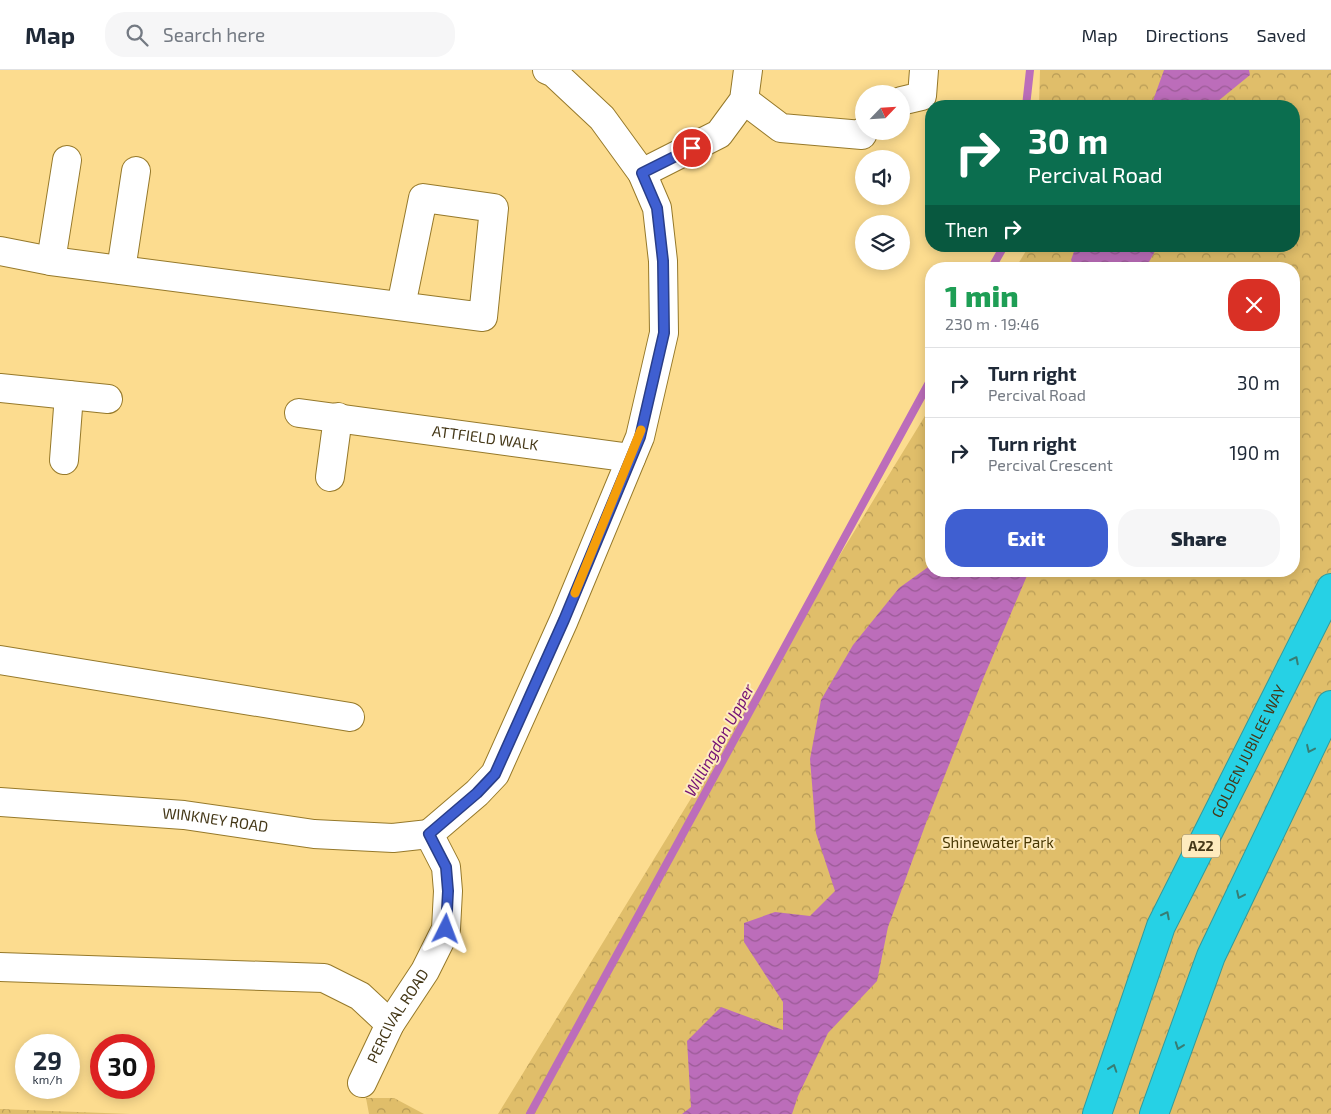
<!DOCTYPE html>
<html lang="en">
<head>
<meta charset="utf-8">
<style>
  :root { --surface:#fff; --page:#f6f6f7; --text:#1f2937; --muted:#747a83; --line:#e0e1e3; --accent:#3f5fd1 }
  body { margin:0; font-family:"Exo 2",sans-serif; background:var(--page); color:var(--text); height:100vh; display:flex; flex-direction:column; font-size:19px; white-space:nowrap }
  * { box-sizing:border-box; margin:0 }
  p { font-size:16px; color:var(--muted) }
  .icon { flex:none; width:28px; height:28px; fill:none; stroke:currentColor; stroke-width:2; stroke-linecap:round; stroke-linejoin:round }
  .map { position:relative; flex:1; overflow:hidden }
  .drawer { position:absolute; left:925px; top:192px; width:375px; height:315px; display:flex; flex-direction:column; background:var(--surface); border-radius:20px; box-shadow:0 2px 12px #0003 }
  .drawer>* { flex:none }
  .top-card { position:absolute; left:925px; top:30px; width:375px; height:152px; border-radius:20px; box-shadow:0 2px 12px #0003; background:#0b6e4f; color:#fff; overflow:hidden }
  .needle { width:32px; rotate:65deg }
  .buttons { position:absolute; left:855px; top:15px; display:grid; gap:10px }
  .buttons a { display:grid; place-items:center; width:55px; height:55px; border-radius:50%; background:var(--surface); box-shadow:0 2px 12px #0003; font-size:25px }
  .speed { position:absolute; left:15px; top:964px; display:flex; gap:10px; font-size:25px; font-weight:700; text-align:center }
  .speed>* { display:grid; place-content:center; width:65px; height:65px; border-radius:50%; background:var(--surface); box-shadow:0 2px 12px #0003; line-height:1 }
  .speed small { font-size:12px; font-weight:400 }
  .speed .limit { border:8px solid #d22; background:#fff; color:#111 }
  .pin { position:absolute; display:grid; place-items:center; width:42px; height:42px; color:#fff; margin:-21px; border:2px solid #fff; border-radius:50%; box-shadow:0 1px 5px #0007 }
  .me { position:absolute; width:55px; margin:-28px; rotate:3deg; stroke-linejoin:round; filter:drop-shadow(0 0 4px #0008) }
  .turn { display:flex; align-items:center; gap:18px; height:105px; padding:0 20px; font-size:22px }
  .turn .icon { width:65px; height:65px; stroke-width:2.5 }
  .turn b { display:block; font-size:35px; line-height:42px }
  .then { display:flex; align-items:center; height:48px; padding:0 20px; background:#0003; gap:10px; font-size:19px }
  .round { display:grid; place-items:center; flex:none; width:52px; height:52px; border-radius:20px; background:var(--page) }
  .head { display:flex; align-items:center; justify-content:space-between; height:85px; padding:0 20px }
  h1 { font-size:30px; font-weight:800; line-height:38px; color:#1e9e55 }
  .button { display:flex; gap:10px; margin-top:auto; padding:10px 20px }
  .button a { flex:1; height:58px; border-radius:20px; background:var(--accent); color:#fff; font-size:20px; font-weight:800; line-height:58px; text-align:center }
  .button a+a { background:var(--page); color:var(--text) }
  ul { padding:0; list-style:none }
  li { display:flex; align-items:center; gap:15px; height:70px; padding:0 20px; border-top:1px solid var(--line) }
  li div { flex:1 }
  li b { display:block; font-size:19px }
  li em { font-style:normal }
  header { display:flex; align-items:center; gap:30px; box-sizing:border-box; height:70px; padding:0 25px; background:var(--surface); border-bottom:1px solid var(--line) }
  header strong { font-size:24px }
  nav { display:flex; gap:28px; margin-inline-start:auto; font-size:18px }
  .search { width:350px; height:45px; background:var(--page); display:flex; align-items:center; gap:12px; box-sizing:border-box; padding:0 18px; border-radius:20px; color:var(--muted); font-size:19px }
  .map>svg:first-child { display:block }
  .park { fill:url(#park-crowns) }
  .water { fill:url(#water-waves) }
  .lines { fill:none; stroke-linecap:round; stroke-linejoin:round }
  .stream { stroke:#bc6dba; stroke-width:8 }
  .minor-casing { stroke:#96792a; stroke-width:30 }
  .highway-casing { stroke:#319b9d; stroke-width:30 }
  .minor { stroke:#fff; stroke-width:28 }
  .highway { stroke:#26d1e5; stroke-width:28 }
  .oneway { stroke:#377d74 }
  .route-casing { stroke:#293e88; stroke-width:12 }
  .route { stroke:#3f5fd1; stroke-width:9 }
  .slow { stroke:#f59e0b; stroke-width:9 }
  .labels { text-anchor:middle; stroke-width:4; stroke-linejoin:round; paint-order:stroke }
  .shield { fill:#feebbe; stroke:#7c6e4a; stroke-width:1 }
  .shield-label { font-size:14px; font-weight:bold; fill:#453818 }
  .street-label { font-size:15px; fill:#453818; stroke:#feebbe }
  .park-label { font-size:15px; fill:#483703; stroke:#feebbe }
  .water-label { font-size:16px; font-style:italic; fill:#730f74; stroke:#feebbe }
</style>
</head>
<body>
<header>
<strong>Map</strong>
<div class="search"><svg class="icon" aria-label="search" viewBox="0 0 24 24"><circle cx="10" cy="10" r="6"/><path d="M15 15l6 6"/></svg>Search here</div>
<nav><a>Map</a><a>Directions</a><a>Saved</a></nav>
</header>
<div class="map">
<svg width="1331" height="1044" viewBox="0 0 1331 1044">
  <defs>
    <pattern id="park-crowns" width="20" height="18" patternUnits="userSpaceOnUse" patternTransform="scale(1.25)"><rect width="20" height="18" fill="#e0be6a"/><path d="M2 6a3 3 0 1 1 6 0M12 15a3 3 0 1 1 6 0" fill="none" stroke="#b79b56"/></pattern>
    <pattern id="water-waves" width="16" height="10" patternUnits="userSpaceOnUse" patternTransform="scale(1.25)"><rect width="16" height="10" fill="#bc6dba"/><path d="M0 5q4-4 8 0t8 0" fill="none" stroke="#9b5b96"/></pattern>
  </defs>
  <rect width="100%" height="100%" fill="#fcdc8f"/>
  <path class="park" d="M1040,0H1331V1044H498L931,336V501H1294V199H1015L1029,176H1294V36H1039Z
    M366,1028H394L424,1044H369Z
    M0,1039L130,1044H0Z"/>
  <path class="water" d="M1164,0H1249L1250,5L1212,36H1151Z
    M1076,176H1158L1145,199H1075L1071,190Z
    M931,495V501H1029L983,609L926,753L888,857L877,911L828,963L798,1026L792,1044H682L691,1037L687,971L721,937L783,960V932L744,872V853L775,842L810,846L835,821L816,763L810,689L821,630L853,575L899,518Z"/>
  <g class="lines">
    <path class="stream" d="M1026,36L1030,0
      M991,199L1004,176
      M530,1044L931,309"/>
    <defs>
      <g id="minor">
        <path d="M744,30L781,58L862,65L864,61"/>
        <path d="M901,31L922,26L924,0"/>
        <path d="M642,103L719,64L744,30L748,0"/>
        <path d="M0,181L51,191L483,247L494,138L423,128L401,236"/>
        <path d="M51,191L67,90"/>
        <path d="M121,200L136,101"/>
        <path d="M0,318L108,329"/>
        <path id="s1" d="M299,343L631,388"/>
        <path d="M64,390L69,325"/>
        <path d="M330,407L338,347"/>
        <path d="M0,590L350,647"/>
        <path id="s2" d="M0,732L184,745L314,764L393,768L429,764"/>
        <path d="M0,897L324,908L360,926L390,954"/>
        <path id="s3" d="M362,1013L390,954L425,901L446,859L448,821L446,797L429,764L477,723L495,704L564,550L640,367L664,263L663,191L657,138L642,103L602,48L554,3L547,0"/>
      </g>
      <g id="highway">
        <path id="s4" d="M1097,1044L1161,856L1331,518"/>
        <path d="M1154,1044L1211,886L1331,635"/>
      </g>
    </defs>
    <use href="#minor" class="minor-casing"/>
    <use href="#highway" class="highway-casing"/>
    <use href="#minor" class="minor"/>
    <use href="#highway" class="highway"/>
  </g>
  <defs><path id="oneway-chevron" d="M-2-3.5L2.5 0L-2 3.5" fill="none" stroke-width="1.6" stroke-linecap="round" stroke-linejoin="round" transform="scale(1.25)"/></defs>
  <g class="oneway">
    <use href="#oneway-chevron" transform="translate(1295 590) rotate(-63)"/>
    <use href="#oneway-chevron" transform="translate(1310 679) rotate(115)"/>
    <use href="#oneway-chevron" transform="translate(1240 825) rotate(115)"/>
    <use href="#oneway-chevron" transform="translate(1166 845) rotate(-63)"/>
    <use href="#oneway-chevron" transform="translate(1179 976) rotate(110)"/>
    <use href="#oneway-chevron" transform="translate(1113 998) rotate(-71)"/>
  </g>
  <g class="lines">
    <defs>
      <path id="route" d="M446,859L448,821L446,797L429,764L477,723L495,704L564,550L640,367L664,263L663,191L657,138L642,103L692,78"/>
    </defs>
    <use href="#route" class="route-casing"/>
    <use href="#route" class="route"/>
    <path class="slow" d="M575,523L641,360"/>
  </g>
  <g class="labels">
    <rect class="shield" x="1182" y="764.5" width="38" height="23" rx="4"/>
    <g class="shield-label">
      <text x="1201" y="781">A22</text>
    </g>
    <g class="street-label">
      <text dy="5" stroke="none"><textPath href="#s1" startOffset="188">ATTFIELD WALK</textPath></text>
      <text dy="5" stroke="none"><textPath href="#s4" startOffset="394">GOLDEN JUBILEE WAY</textPath></text>
      <text dy="5" stroke="none"><textPath href="#s2" startOffset="216">WINKNEY ROAD</textPath></text>
      <text dy="5" stroke="none"><textPath href="#s3" startOffset="76">PERCIVAL ROAD</textPath></text>
    </g>
    <g class="park-label">
      <text x="998" y="778">Shinewater Park</text>
    </g>
    <g class="water-label">
      <text transform="translate(719 670) rotate(-61)" y="6">Willingdon Upper</text>
    </g>
  </g>
</svg>
<div class="buttons">
<a><svg class="needle" viewBox="-14 -14 28 28"><path d="M0-13l5 13h-10z" fill="#e53935"/><path d="M0 13l5-13h-10z" fill="#747a83"/></svg></a>
<a><svg class="icon" aria-label="sound" viewBox="0 0 24 24"><path d="M4 9h4l5-4v14l-5-4H4zM17 9q2 3 0 6"/></svg></a>
<a><svg class="icon" aria-label="layers" viewBox="0 0 24 24"><path d="M12 4l9 5-9 5-9-5zM3 14l9 5 9-5"/></svg></a>
</div>
<div class="speed"><div>29<small>km/h</small></div><div class="limit">30</div></div>
<div class="pin" style="left:692px;top:78px;background:#d93025"><svg class="icon" aria-label="arrive" viewBox="0 0 24 24"><path d="M6 21V4h12l-3 4 3 4H6"/></svg></div>
<svg class="me" style="left:446px;top:859px" viewBox="-20 -20 40 40"><path d="M0-17L14 15 0 8-14 15z" fill="#3f5fd1" stroke="#fff" stroke-width="4"/></svg>
<div class="top-card">
<div class="turn"><svg class="icon" aria-label="right" viewBox="0 0 24 24"><path d="M7 20v-9h11M14 6l5 5-5 5"/></svg><div><b>30 m</b>Percival Road</div></div>
<div class="then">Then<svg class="icon" aria-label="right" viewBox="0 0 24 24"><path d="M7 20v-9h11M14 6l5 5-5 5"/></svg></div>
</div>
<section class="drawer">
<div class="head"><div><h1>1 min</h1><p>230 m · 19:46</p></div><a class="round" style="background:#d93025;color:#fff"><svg class="icon" aria-label="close" viewBox="0 0 24 24"><path d="M6 6l12 12M18 6L6 18"/></svg></a></div>
<ul>
<li><svg class="icon" aria-label="right" viewBox="0 0 24 24"><path d="M7 20v-9h11M14 6l5 5-5 5"/></svg><div><b>Turn right</b><p>Percival Road</p></div><em>30 m</em></li>
<li><svg class="icon" aria-label="right" viewBox="0 0 24 24"><path d="M7 20v-9h11M14 6l5 5-5 5"/></svg><div><b>Turn right</b><p>Percival Crescent</p></div><em>190 m</em></li>
</ul>
<div class="button"><a>Exit</a><a>Share</a></div>
</section>
</div>
</body>
</html>
